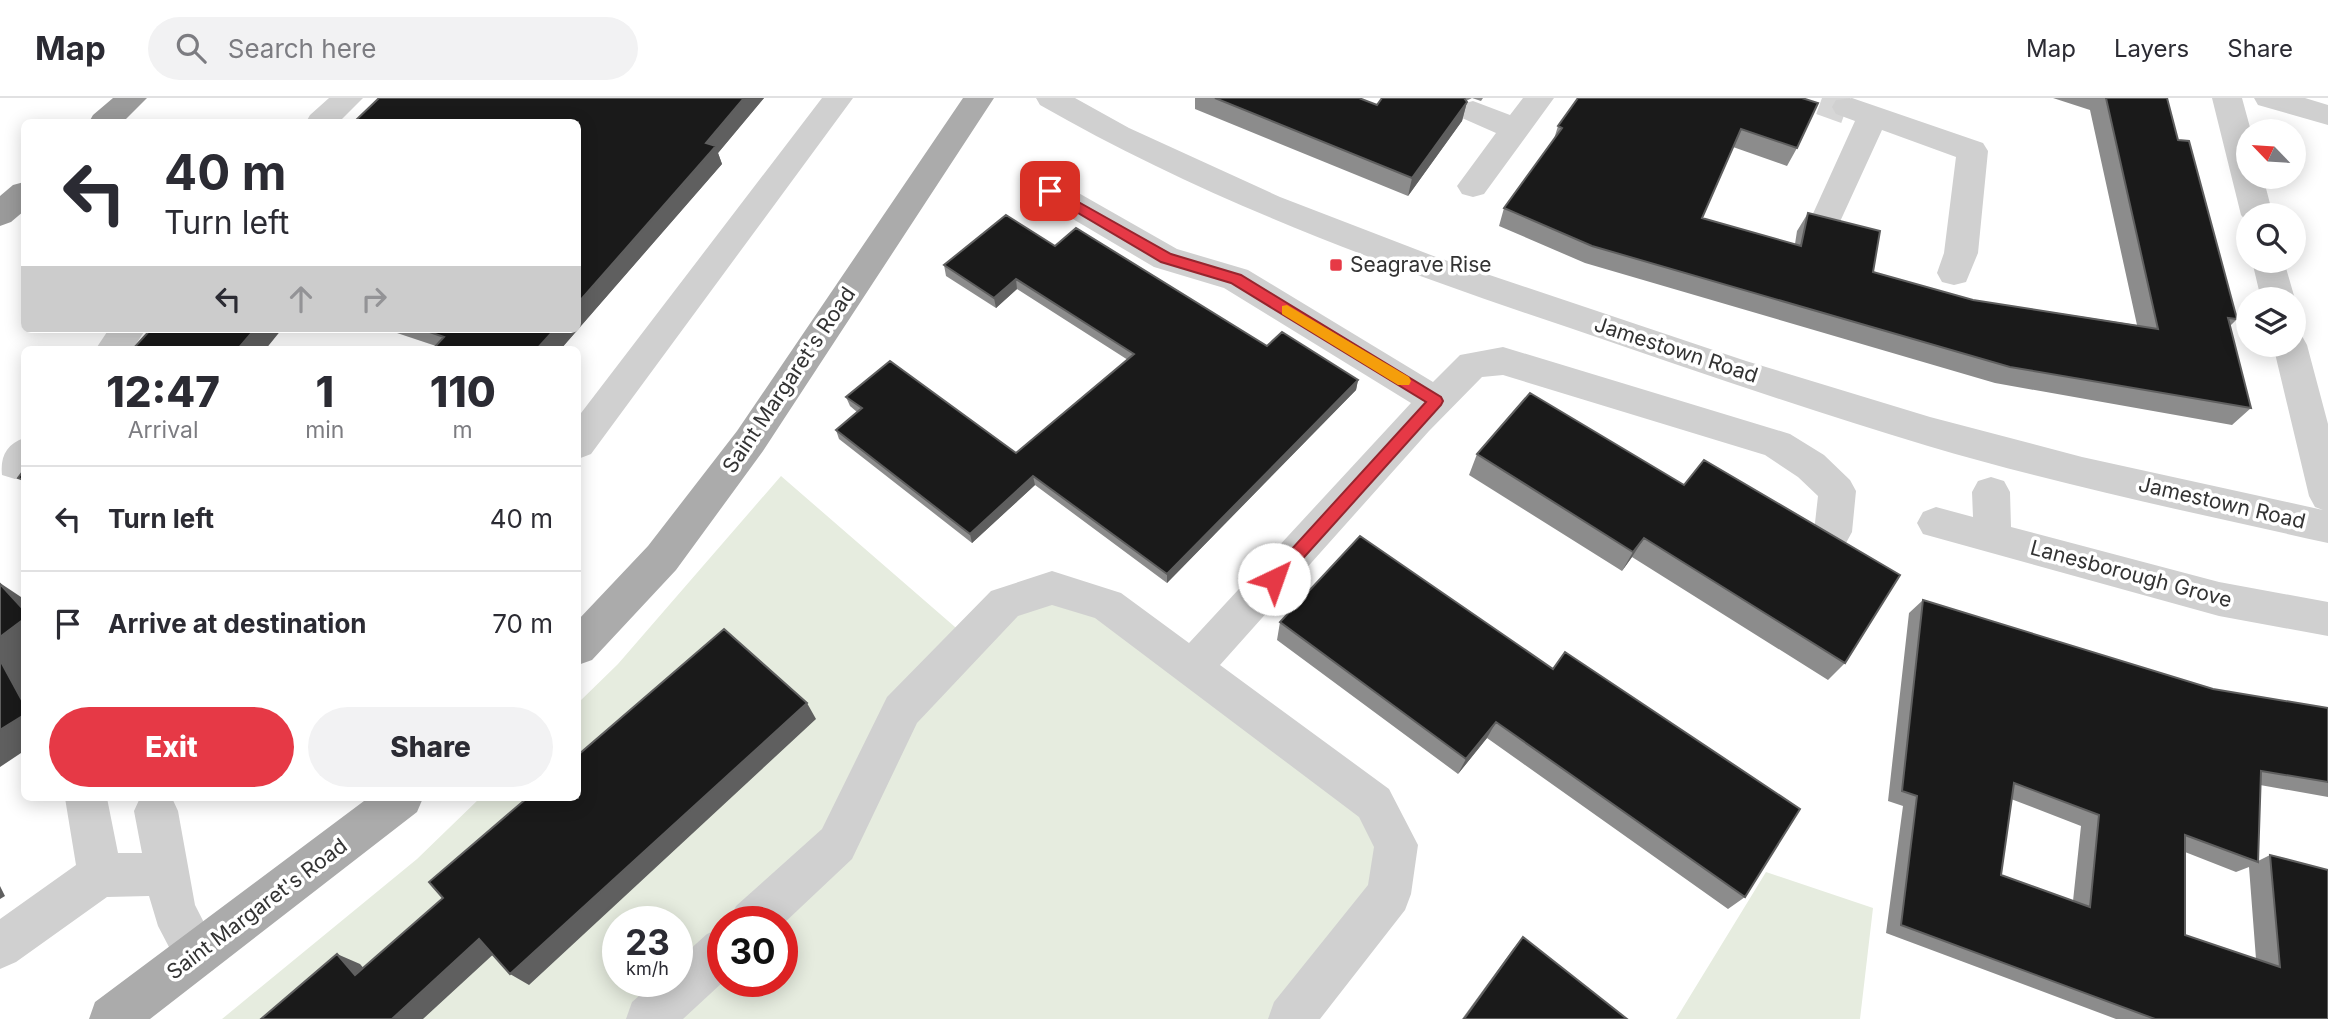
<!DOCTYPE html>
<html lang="en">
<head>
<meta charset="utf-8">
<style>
  :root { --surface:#fff; --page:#f2f2f3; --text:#2b2b33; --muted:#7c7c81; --line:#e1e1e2; --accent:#e63946 }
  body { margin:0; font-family:Inter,sans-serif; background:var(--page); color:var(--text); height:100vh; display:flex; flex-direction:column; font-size:26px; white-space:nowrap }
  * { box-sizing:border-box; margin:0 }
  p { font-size:23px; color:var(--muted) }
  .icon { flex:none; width:38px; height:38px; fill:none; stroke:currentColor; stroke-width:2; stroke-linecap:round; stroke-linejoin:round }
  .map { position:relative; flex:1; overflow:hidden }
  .details { position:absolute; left:21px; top:248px; width:560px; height:455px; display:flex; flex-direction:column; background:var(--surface); border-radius:10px; box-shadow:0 4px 18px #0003 }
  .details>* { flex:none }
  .banner { position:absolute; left:21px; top:21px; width:560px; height:214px; border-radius:10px; box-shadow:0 4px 18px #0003; background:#fff; color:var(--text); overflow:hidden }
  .needle { width:46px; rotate:295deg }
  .buttons { position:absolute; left:2236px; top:21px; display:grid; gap:14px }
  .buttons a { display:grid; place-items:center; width:70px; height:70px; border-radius:50%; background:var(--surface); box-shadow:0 4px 18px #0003; font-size:35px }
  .speed { position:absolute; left:602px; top:808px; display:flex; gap:14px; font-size:35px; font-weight:700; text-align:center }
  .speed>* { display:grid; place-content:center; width:91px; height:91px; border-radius:50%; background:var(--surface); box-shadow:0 4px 18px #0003; line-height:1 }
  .speed small { font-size:18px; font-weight:400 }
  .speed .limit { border:10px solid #d22; background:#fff; color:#111 }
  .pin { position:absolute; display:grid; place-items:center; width:60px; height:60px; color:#fff; margin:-30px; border-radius:14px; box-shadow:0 4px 10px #0006 }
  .me { position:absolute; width:77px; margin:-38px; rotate:42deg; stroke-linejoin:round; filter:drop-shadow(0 0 5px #0008) }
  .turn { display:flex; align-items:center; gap:24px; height:147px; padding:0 28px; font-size:32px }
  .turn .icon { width:91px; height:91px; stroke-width:2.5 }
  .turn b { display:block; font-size:49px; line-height:60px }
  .lanes { display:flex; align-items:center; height:66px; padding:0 28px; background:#0003; justify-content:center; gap:35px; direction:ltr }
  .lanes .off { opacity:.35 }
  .eta { display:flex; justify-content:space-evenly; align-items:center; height:119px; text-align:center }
  .eta b { font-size:42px; font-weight:800; line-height:49px }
  .button { display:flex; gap:14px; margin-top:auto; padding:14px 28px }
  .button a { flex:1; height:80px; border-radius:42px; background:var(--accent); color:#fff; font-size:28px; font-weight:800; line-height:80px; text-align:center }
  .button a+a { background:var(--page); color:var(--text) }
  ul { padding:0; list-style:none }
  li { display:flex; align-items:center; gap:21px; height:105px; padding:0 28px; border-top:2px solid var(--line) }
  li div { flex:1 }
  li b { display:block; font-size:26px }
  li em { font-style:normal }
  header { display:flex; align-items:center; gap:42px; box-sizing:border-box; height:98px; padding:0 35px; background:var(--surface); border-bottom:2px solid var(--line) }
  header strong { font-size:33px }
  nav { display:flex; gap:38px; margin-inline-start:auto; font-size:24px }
  .search { width:490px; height:63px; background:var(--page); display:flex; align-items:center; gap:18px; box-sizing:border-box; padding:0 24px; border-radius:38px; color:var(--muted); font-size:26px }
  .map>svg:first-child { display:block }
  .green { fill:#e6ecdf; fill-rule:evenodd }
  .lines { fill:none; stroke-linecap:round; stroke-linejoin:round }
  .minor-tunnel { stroke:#d6d6d6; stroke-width:34; stroke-dasharray:34 17; stroke-linecap:butt }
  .minor { fill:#d0d0d0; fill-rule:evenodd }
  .major { fill:#ababab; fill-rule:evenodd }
  .highway { fill:#9a9a9a; fill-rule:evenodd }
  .wall { fill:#8c8c8c; fill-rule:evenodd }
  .shaded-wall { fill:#5f5f5f }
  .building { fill:#1a1a1a; stroke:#5f5f5f; stroke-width:2; fill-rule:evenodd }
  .route { fill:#e63946; stroke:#96252e; stroke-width:2 }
  .slow { fill:#f59e0b }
  .poi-dot { fill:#e63946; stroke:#fff; stroke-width:2.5 }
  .labels { text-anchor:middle; stroke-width:7; stroke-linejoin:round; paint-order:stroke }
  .poi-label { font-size:21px; fill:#333; stroke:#fff; text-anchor:start }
  .street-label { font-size:21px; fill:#333; stroke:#fff }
</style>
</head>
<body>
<header>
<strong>Map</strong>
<div class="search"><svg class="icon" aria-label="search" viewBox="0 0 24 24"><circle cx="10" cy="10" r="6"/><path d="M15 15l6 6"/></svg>Search here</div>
<nav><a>Map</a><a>Layers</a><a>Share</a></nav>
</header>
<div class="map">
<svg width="2328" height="921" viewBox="0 0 2328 921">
  <rect width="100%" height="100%" fill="#fff"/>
  <path class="green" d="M781,378L970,542L1006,505L1107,507L1395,747L1288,921H222L417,761L480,700H578V605L618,566ZM618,824H677V884H618ZM723,824H782V884H723Z
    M1766,774L1873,810L1860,921H1676Z"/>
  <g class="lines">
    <path class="minor-tunnel" d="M1822,0L1847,9"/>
    <path class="minor" d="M329,0H363L339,24H306L310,17Z
      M822,0H853L591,356L578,361V319Z
      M1036,0H1075L1129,30L1280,99L1436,159L1746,263L1930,319L2082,359L2323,412L2315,409L2309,398L2273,247H2294V235L2302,238L2307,247L2328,326V445C2194,415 2060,387 1928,348C1808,312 1689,271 1570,230C1388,169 1207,103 1040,7Z
      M1523,0H1554L1484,96L1473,99L1462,96L1457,88L1496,35L1462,20L1458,13L1462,6L1473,3L1510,17Z
      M1852,0L1983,45L1988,53L1978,155L1966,184L1954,187L1942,184L1937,175L1944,155L1956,59L1882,32L1838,128L1827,132L1816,128L1811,120L1855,23L1836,16L1832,9L1836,2Z
      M2212,0H2242L2251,33H2249V79H2263L2273,117H2249V126L2241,117Z
      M2254,0H2305L2328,7V27L2258,7Z
      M1050,82L1061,85L1177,151L1248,172L1433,284L1460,257L1503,249L1790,336L1824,357L1850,382L1856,393L1852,434L1846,445L1833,450L1820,445L1814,434L1818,398L1798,379L1765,357L1503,277L1482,279L1429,333L1220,567L1389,691L1418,747L1411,796L1405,812L1320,921H1268L1274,904L1368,787L1374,749L1359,719L1095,520L1052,507L1018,518L917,625L852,761L782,827V824H729L736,808L822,731L887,599L991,493L1052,473L1121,495L1189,545L1411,305L1224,190L1154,169L1039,101L1034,93L1039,85Z
      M2252,163H2284L2295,201L2294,202L2261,201Z
      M109,231H146L132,252H95Z
      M24,340V378L15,381L2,377C0,358 7,346 24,340Z
      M1991,379L2004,383L2010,394L2011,429L2219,484L2328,504V538L2219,518L1923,436L1917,425L1923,414L1936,409L1973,419L1972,394L1978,383Z
      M65,700H107L118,755H142L134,713L140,700H172L178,713L195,807L220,856L213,872L197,879L181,872L158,828L149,798L107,799L16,864L0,871V821L76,767Z
      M723,829V884L683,921H626L632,904L655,884H677V863L707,836Z"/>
    <path class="major" d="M963,0H994L763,353L676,472L592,562L578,567V522L648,448L737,333Z
      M368,700H423L417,714L150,921H89L95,904Z"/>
    <path class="highway" d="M113,0H147L123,24H89L93,17Z
      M24,84V113L11,124L0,128V98L13,87Z"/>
  </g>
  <path class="wall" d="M379,0H764L718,55L722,66L560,252H432L436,248L385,231H578V24H354Z
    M1195,0H1359L1377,7L1382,0H1483L1481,3L1472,0L1466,3L1467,4L1462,23L1408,98L1195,11Z
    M1802,0L1797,50L1787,68L1733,49L1702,120L1795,146L1797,133L1808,115L1873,174L1973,202L2137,227L2090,12L2053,0H2167L2178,42L2237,221L2230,228L2251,310L2232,327L1995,285L1585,165L1499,128L1504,110L1554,41L1558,28Z
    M1055,148L1267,248L1358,282L1356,292L1167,485L1035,387L972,445L839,341L836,332L857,314L850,308L846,299L1016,355L1128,262L1017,191L996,210L946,178L944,167Z
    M1530,295L1845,565L1828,582L1632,459L1622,473L1469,377L1477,356Z
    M1360,438L1745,799L1728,811L1487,640L1458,676L1277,542L1280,524Z
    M1923,502L2213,591L2328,610V699L2260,687L2258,763L2270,757L2328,921H2116L1886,835L1903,708L1888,703L1909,515ZM2011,701L2081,728L2073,803L2001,777ZM2185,754L2236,774L2249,769L2256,861L2185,837Z
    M1523,839L1627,921H1462L1513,851Z"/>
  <path class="shaded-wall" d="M744,0H764L718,55L722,66L560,252H536L555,231H578V205L706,45Z
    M1467,4L1462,23L1408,98L1412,80Z
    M1016,181L1017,191L996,210L994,200Z
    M255,231H282L265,252H237Z
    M1358,282L1356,292L1167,485V476Z
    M1033,378L1035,387L972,445L970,436Z
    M1644,440L1632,459L1622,473L1633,454Z
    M0,485L24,501V512L0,486Z
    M24,521V561L22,564L24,569V606L0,562V539Z
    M807,605L816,621L529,887L510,876Z
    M24,617V653L0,669V632Z
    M1496,624L1487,640L1458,676L1466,661Z
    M0,788L5,798L0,801Z
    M479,841L498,852L423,921H392Z
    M337,856L360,866L378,887L355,877Z"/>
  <path class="building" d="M379,0H744L706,45L716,48L578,205V24H354Z
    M1215,0H1359L1377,7L1382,0H1464L1467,4L1412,80Z
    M1578,0H1802L1818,5L1797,50L1741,31L1702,120L1801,148L1808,115L1880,133L1873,174L1973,202L2158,231L2106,0H2167L2178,42L2189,43L2237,221L2228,220L2251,310L2010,269L1592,148L1504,110L1562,30L1558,28Z
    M1006,117L1055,148L1076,130L1267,248L1282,234L1358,282L1167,476L1033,378L970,436L836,332L862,310L846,299L890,263L1016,355L1134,256L1016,181L994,200L944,167Z
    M151,231H255L237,252H132Z
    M421,231H555L536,252H432L444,239Z
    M1530,295L1684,387L1704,362L1900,477L1845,565L1644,440L1633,454L1477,356Z
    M24,372V382L18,380Z
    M1360,438L1553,571L1565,554L1800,711L1745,799L1496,624L1466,661L1280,524Z
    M0,486L24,512V521L0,539Z
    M1923,502L2213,591L2328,610V684L2261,673L2258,764L2185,737V837L2280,869L2270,757L2328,772V921H2155L1901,827L1917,698L1902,693ZM2014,685L2099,717L2090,809L2001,777Z
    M724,531L807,605L510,876L479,841L392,921H261L337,856L355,877L443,800L429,784L527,700H578V657Z
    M0,562L24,606V617L0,632Z
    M1523,839L1627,921H1464Z"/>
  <path class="route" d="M1050,88L1171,156L1241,177L1441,299L1443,303L1441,307L1280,486H1269L1266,481L1269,476L1426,304L1231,185L1161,164L1046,96L1044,93Z"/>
  <path class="slow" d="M1287,207L1409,279L1411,283L1409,287H1398L1282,216V208Z"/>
  <rect class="poi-dot" x="1329" y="160" width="14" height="14" rx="3.5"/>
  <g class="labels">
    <g class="poi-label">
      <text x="1350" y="174">Seagrave Rise</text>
    </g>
    <g class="street-label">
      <text transform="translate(1676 252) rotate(18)" y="7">Jamestown Road</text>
      <text transform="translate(789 282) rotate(-56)" y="7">Saint Margaret's Road</text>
      <text transform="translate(2222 405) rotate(13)" y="7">Jamestown Road</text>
      <text transform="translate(2131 476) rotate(15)" y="7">Lanesborough Grove</text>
      <text transform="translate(257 811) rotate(-37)" y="7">Saint Margaret's Road</text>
    </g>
  </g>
</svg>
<div class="buttons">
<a><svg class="needle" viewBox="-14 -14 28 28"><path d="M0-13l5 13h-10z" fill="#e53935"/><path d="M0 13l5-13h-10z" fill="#7c7c81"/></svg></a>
<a><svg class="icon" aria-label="search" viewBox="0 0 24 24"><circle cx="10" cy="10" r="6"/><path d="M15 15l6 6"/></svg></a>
<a><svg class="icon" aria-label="layers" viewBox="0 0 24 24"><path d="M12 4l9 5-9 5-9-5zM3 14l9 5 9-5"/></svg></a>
</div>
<div class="speed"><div>23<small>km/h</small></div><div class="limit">30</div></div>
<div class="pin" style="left:1050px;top:93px;background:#d93025"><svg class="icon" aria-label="arrive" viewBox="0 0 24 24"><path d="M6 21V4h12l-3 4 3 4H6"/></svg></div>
<svg class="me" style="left:1274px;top:481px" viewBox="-20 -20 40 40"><circle r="19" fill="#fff"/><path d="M0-13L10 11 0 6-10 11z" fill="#e63946"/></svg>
<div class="banner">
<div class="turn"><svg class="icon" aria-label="left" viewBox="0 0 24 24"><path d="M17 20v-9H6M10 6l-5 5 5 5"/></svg><div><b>40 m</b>Turn left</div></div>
<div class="lanes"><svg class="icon" aria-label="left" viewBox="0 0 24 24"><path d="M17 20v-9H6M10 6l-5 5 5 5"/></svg><svg class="icon off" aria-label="ahead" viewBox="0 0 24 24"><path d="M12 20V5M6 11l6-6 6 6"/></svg><svg class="icon off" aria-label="right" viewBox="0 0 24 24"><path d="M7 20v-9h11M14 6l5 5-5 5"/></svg></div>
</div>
<section class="details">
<div class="eta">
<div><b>12:47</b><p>Arrival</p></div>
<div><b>1</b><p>min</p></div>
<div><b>110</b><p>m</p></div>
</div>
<ul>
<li><svg class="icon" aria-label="left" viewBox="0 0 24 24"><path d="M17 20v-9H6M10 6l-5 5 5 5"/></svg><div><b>Turn left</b></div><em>40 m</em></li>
<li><svg class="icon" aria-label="arrive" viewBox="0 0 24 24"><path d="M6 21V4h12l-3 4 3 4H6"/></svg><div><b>Arrive at destination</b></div><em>70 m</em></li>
</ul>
<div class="button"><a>Exit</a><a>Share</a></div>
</section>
</div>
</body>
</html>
